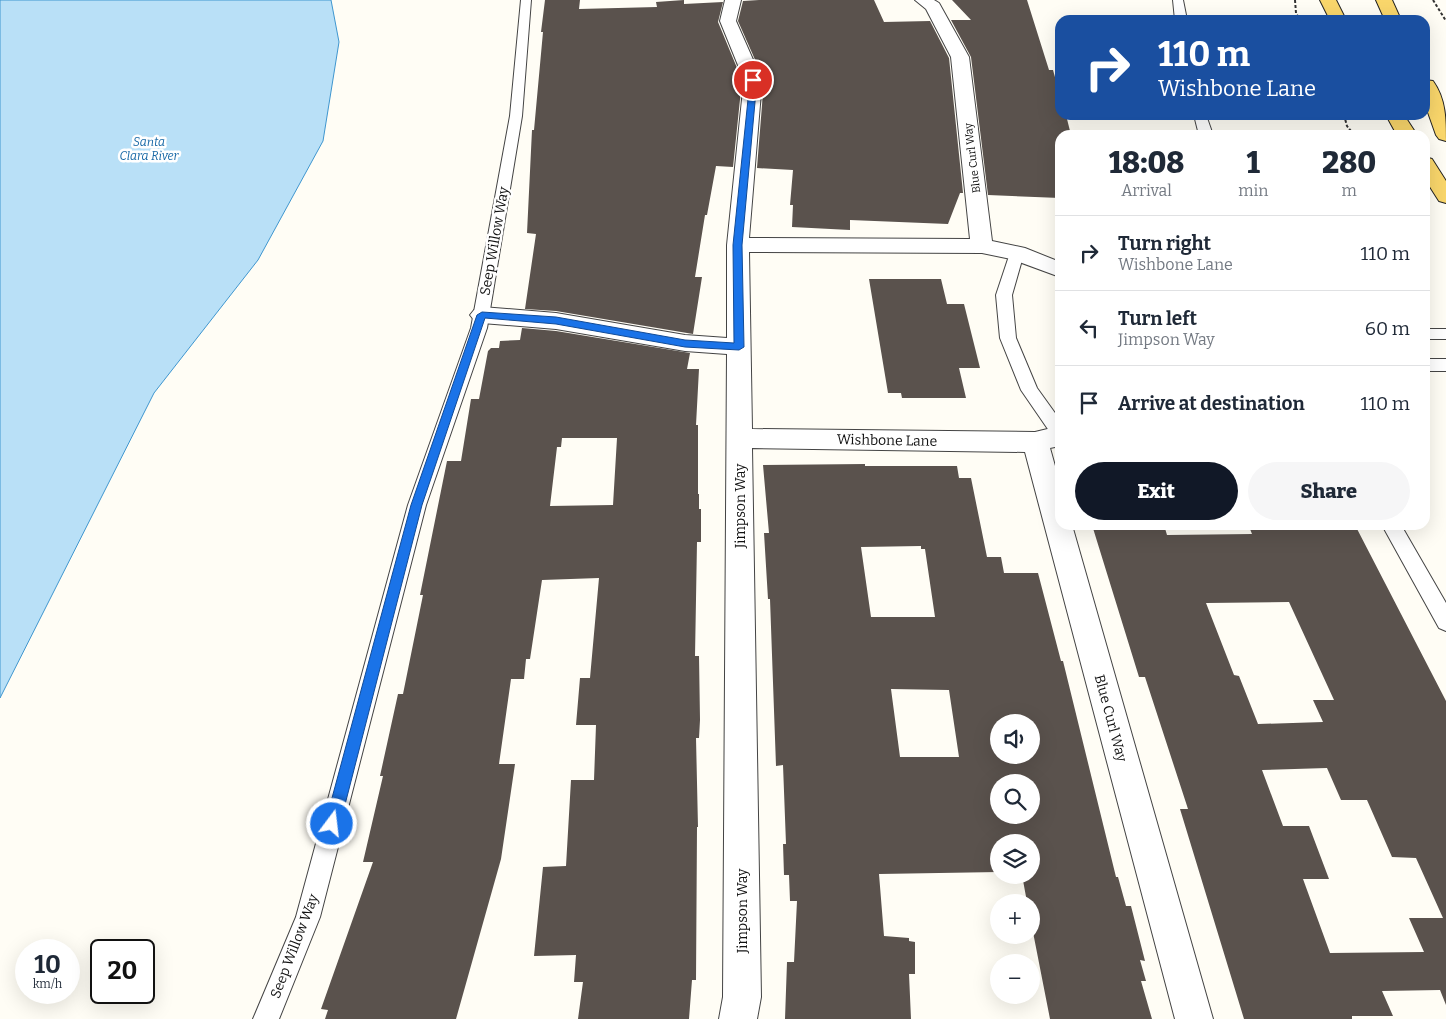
<!DOCTYPE html>
<html lang="en">
<head>
<meta charset="utf-8">
<style>
  :root { --surface:#fff; --page:#f6f6f7; --text:#1f2937; --muted:#747a83; --line:#e0e1e3; --accent:#111827 }
  body { margin:0; font-family:Bitter,serif; background:var(--page); color:var(--text); height:100vh; display:flex; flex-direction:column; font-size:19px; white-space:nowrap }
  * { box-sizing:border-box; margin:0 }
  p { font-size:16px; color:var(--muted) }
  .icon { flex:none; width:28px; height:28px; fill:none; stroke:currentColor; stroke-width:2; stroke-linecap:round; stroke-linejoin:round }
  .map { position:relative; flex:1; overflow:hidden }
  .details { position:absolute; left:1055px; top:130px; width:375px; height:400px; display:flex; flex-direction:column; background:var(--surface); border-radius:15px; box-shadow:0 5px 20px #0002 }
  .details>* { flex:none }
  .hud { position:absolute; left:1055px; top:15px; width:375px; height:105px; border-radius:15px; box-shadow:0 5px 20px #0002; background:#1a4fa0; color:#fff; overflow:hidden }
  .tools { position:absolute; left:990px; top:714px; display:grid; gap:10px }
  .tools a { display:grid; place-items:center; width:50px; height:50px; border-radius:50%; background:var(--surface); box-shadow:0 5px 20px #0002; font-size:25px }
  .speed { position:absolute; left:15px; top:939px; display:flex; gap:10px; font-size:25px; font-weight:700; text-align:center }
  .speed>* { display:grid; place-content:center; width:65px; height:65px; border-radius:50%; background:var(--surface); box-shadow:0 5px 20px #0002; line-height:1 }
  .speed small { font-size:12px; font-weight:400 }
  .speed .limit { border:2px solid #111; border-radius:8px; background:#fff; color:#111 }
  .pin { position:absolute; display:grid; place-items:center; width:42px; height:42px; color:#fff; margin:-21px; border:2px solid #fff; border-radius:50%; box-shadow:0 1px 5px #0007 }
  .me { position:absolute; width:55px; margin:-28px; rotate:15deg; stroke-linejoin:round; filter:drop-shadow(0 0 4px #0008) }
  .turn { display:flex; align-items:center; gap:18px; height:105px; padding:0 20px; font-size:22px }
  .turn .icon { width:65px; height:65px; stroke-width:2.5 }
  .turn b { display:block; font-size:35px; line-height:42px }
  .eta { display:flex; justify-content:space-evenly; align-items:center; height:85px; text-align:center }
  .eta b { font-size:30px; font-weight:800; line-height:35px }
  .cta { display:flex; gap:10px; margin-top:auto; padding:10px 20px }
  .cta a { flex:1; height:58px; border-radius:30px; background:var(--accent); color:#fff; font-size:20px; font-weight:800; line-height:58px; text-align:center }
  .cta a+a { background:var(--page); color:var(--text) }
  ul { padding:0; list-style:none }
  li { display:flex; align-items:center; gap:15px; height:75px; padding:0 20px; border-top:1px solid var(--line) }
  li div { flex:1 }
  li b { display:block; font-size:19px }
  li em { font-style:normal }
  .map>svg:first-child { display:block }
  .water { fill:#b9e0f7; stroke:#3f96cf }
  .building { fill:#5a524d; fill-rule:evenodd }
  .lines { fill:none; stroke-linecap:round; stroke-linejoin:round }
  .lane-casing { stroke:#444; stroke-width:2 }
  .street-casing { stroke:#444; stroke-width:2 }
  .primary-casing { stroke:#222; stroke-width:2 }
  .path-far1 { stroke:#333; stroke-width:2; stroke-dasharray:3 2; stroke-linecap:butt }
  .path { stroke:#333; stroke-width:2.5; stroke-dasharray:4.5 2; stroke-linecap:butt }
  .lane { fill:#fff; fill-rule:evenodd }
  .street { fill:#fff; fill-rule:evenodd }
  .primary { fill:#f9d66b; fill-rule:evenodd }
  .route { fill:#1a73e8; stroke:#114b97 }
  .labels { text-anchor:middle; stroke-width:5; stroke-linejoin:round; paint-order:stroke }
  .far-street-label { font-size:11px; fill:#111; stroke:#fff }
  .far-water-label { font-size:12px; font-style:italic; fill:#1768a6; stroke:#fff }
  .street-label { font-size:14px; fill:#111; stroke:#fff }
</style>
</head>
<body>
<div class="map">
<svg width="1446" height="1019" viewBox="0 0 1446 1019">
  <rect width="100%" height="100%" fill="#fffdf5"/>
  <path class="water" d="M0,0H331L339,42L323,141L258,260L154,393L0,698Z"/>
  <path class="building" d="M545,0H580L579,9L657,7L656,2L684,0V4L723,2L718,22L742,80L733,167L716,166L707,215H705L695,277H702L693,334L556,311L525,309L536,234L527,233L532,130H534L543,32H541Z
    M759,0H874L884,22L930,21L949,58L963,193H960L948,224L850,220V230L792,227L793,205H790L793,170L757,168L764,80L738,21L743,1Z
    M952,0H1027L1049,70H1053L1060,95V115H1066L1071,135H1060V198L988,195L971,57L951,20H971Z
    M869,279H941L947,304H964L980,368H959L966,398H902L901,393H888Z
    M522,328L556,331L690,353L687,369H699L696,425H698V494H699V509H701V542H697L695,656H699L700,720L699,738H696L698,827H697L696,980H692L689,1019H578L583,982H574L576,955L534,956L543,867L566,866L571,780H594L596,725H576L580,678H590L599,578L542,580L530,659H526L524,679H511L499,764H515L501,859L456,1019H325L328,1010L321,1009L373,862H363L383,776H380L398,694H403L423,595H420L447,461H461L471,399H479L488,351L491,348H499L500,341L520,340ZM562,438H617L613,505L550,506L557,447H561Z
    M865,464V466H957L959,478H971L987,557H1001L1004,573H1038L1061,661H1063L1116,877H1118L1126,906H1131L1145,961L1140,960L1146,981H1141L1152,1019H1050L1031,922V902H1027L1022,875H1031V842H999V872L879,874L884,936L909,938V941L915,942V974H909L911,1019H785L787,962H794L797,901H790L789,875H784L783,844H786L783,765L776,766L770,599H768L764,533H769L763,465ZM921,546V549H925L935,617H871L861,547ZM891,689L949,690L959,757H900ZM999,722H1031V755H999ZM999,782H1031V815H999Z
    M1092,525H1164L1167,535L1252,534L1250,529H1287L1285,525H1355L1446,701V1005L1440,990L1382,991L1393,1016H1352V1019H1244L1180,809H1188L1145,677H1139ZM1289,602L1334,700H1313L1323,722L1258,724L1239,676L1234,675L1206,603ZM1327,768L1341,800H1367L1392,857L1416,858L1443,918H1409L1424,952L1330,953L1303,879H1329L1309,826H1283L1262,770Z"/>
  <g class="lines">
    <defs>
      <path id="lane" d="M521,0H531L522,116L487,328L426,505L320,917L279,1019H253L296,917L408,505L471,328L510,116Z
        M1173,0H1183L1187,20H1175Z
        M1194,115H1206L1213,135H1199Z
        M1017,248L1022,250L1024,253L1012,295L1016,338L1037,388L1060,420V439L1054,438L1021,390L1000,338L996,295L1010,253L1012,250Z
        M1425,329H1446V339H1425Z
        M1425,359H1446V371H1425Z
        M1382,525H1401L1446,603V631L1439,628Z"/>
      <path id="street" d="M725,0H741L736,21L762,80L749,238L970,239L951,57L926,9L915,0H934L939,3L969,57L992,241L1025,248L1060,262V277L1011,259L982,253L749,252L752,429L1035,432L1060,426V446L1050,448L1060,484V525H1072L1213,1019H1175L1025,452L752,448L761,997L757,1019H719L723,997L727,354L685,351L556,329L482,323L474,320L470,315L474,310L482,307L556,313L685,335L727,338V245L744,80L720,21Z"/>
      <path id="primary" d="M1320,0H1336L1346,20H1330Z
        M1376,0H1392L1401,20H1385Z
        M1425,80L1433,81C1446,99 1446,120 1446,141L1439,139L1436,135L1425,104Z
        M1386,115H1404L1417,135H1397Z
        M1425,157L1432,159L1446,181V203L1439,201L1425,179Z"/>
    </defs>
    <use href="#lane" class="lane-casing"/>
    <use href="#street" class="street-casing"/>
    <use href="#primary" class="primary-casing"/>
    <path class="path-far1" d="M1295,0L1296,13L1300,20
      M1433,0L1446,21
      M1344,115L1347,126L1354,135"/>
    <path class="path" d="M1425,270V282"/>
    <use href="#lane" class="lane"/>
    <use href="#street" class="street"/>
    <use href="#primary" class="primary"/>
  </g>
  <path class="route" d="M753,77L757,80L742,245L744,347L739,350L685,347L556,324L485,318L422,505L340,824L337,829L332,831L327,829L325,824L411,505L477,315L482,312L556,317L685,340L734,343L733,245L750,80Z"/>
  <g class="labels">
    <g class="far-street-label">
      <text transform="translate(972 158) rotate(-97)" y="4">Blue Curl Way</text>
    </g>
    <g class="far-water-label">
      <text x="149" y="146">Santa<tspan x="149" dy="14">Clara River</tspan></text>
    </g>
    <g class="street-label">
      <text transform="translate(494 241) rotate(-80)" y="5">Seep Willow Way</text>
      <text transform="translate(887 440) rotate(1)" y="5">Wishbone Lane</text>
      <text transform="translate(740 506) rotate(-90)" y="5">Jimpson Way</text>
      <text transform="translate(1111 718) rotate(75)" y="5">Blue Curl Way</text>
      <text transform="translate(742 911) rotate(-90)" y="5">Jimpson Way</text>
      <text transform="translate(294 946) rotate(-69)" y="5">Seep Willow Way</text>
    </g>
  </g>
</svg>
<div class="tools">
<a><svg class="icon" aria-label="sound" viewBox="0 0 24 24"><path d="M4 9h4l5-4v14l-5-4H4zM17 9q2 3 0 6"/></svg></a>
<a><svg class="icon" aria-label="search" viewBox="0 0 24 24"><circle cx="10" cy="10" r="6"/><path d="M15 15l6 6"/></svg></a>
<a><svg class="icon" aria-label="layers" viewBox="0 0 24 24"><path d="M12 4l9 5-9 5-9-5zM3 14l9 5 9-5"/></svg></a>
<a>+</a>
<a>−</a>
</div>
<div class="speed"><div>10<small>km/h</small></div><div class="limit">20</div></div>
<div class="pin" style="left:753px;top:80px;background:#d93025"><svg class="icon" aria-label="arrive" viewBox="0 0 24 24"><path d="M6 21V4h12l-3 4 3 4H6"/></svg></div>
<svg class="me" style="left:332px;top:824px" viewBox="-20 -20 40 40"><circle r="17" fill="#1a73e8" stroke="#fff" stroke-width="3"/><path d="M0-11L8 9 0 5-8 9z" fill="#fff"/></svg>
<div class="hud">
<div class="turn"><svg class="icon" aria-label="right" viewBox="0 0 24 24"><path d="M7 20v-9h11M14 6l5 5-5 5"/></svg><div><b>110 m</b>Wishbone Lane</div></div>
</div>
<section class="details">
<div class="eta">
<div><b>18:08</b><p>Arrival</p></div>
<div><b>1</b><p>min</p></div>
<div><b>280</b><p>m</p></div>
</div>
<ul>
<li><svg class="icon" aria-label="right" viewBox="0 0 24 24"><path d="M7 20v-9h11M14 6l5 5-5 5"/></svg><div><b>Turn right</b><p>Wishbone Lane</p></div><em>110 m</em></li>
<li><svg class="icon" aria-label="left" viewBox="0 0 24 24"><path d="M17 20v-9H6M10 6l-5 5 5 5"/></svg><div><b>Turn left</b><p>Jimpson Way</p></div><em>60 m</em></li>
<li><svg class="icon" aria-label="arrive" viewBox="0 0 24 24"><path d="M6 21V4h12l-3 4 3 4H6"/></svg><div><b>Arrive at destination</b></div><em>110 m</em></li>
</ul>
<div class="cta"><a>Exit</a><a>Share</a></div>
</section>
</div>
</body>
</html>
